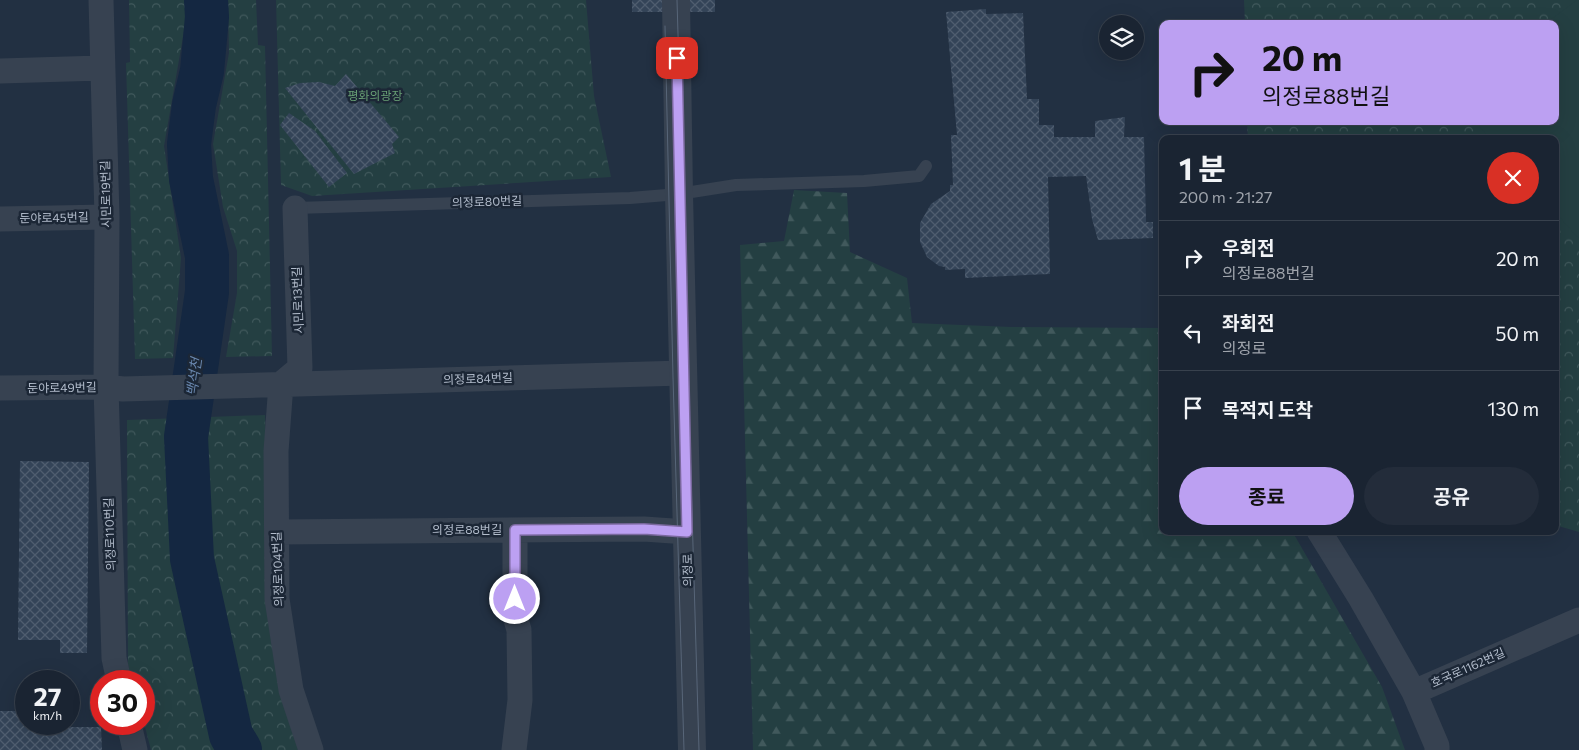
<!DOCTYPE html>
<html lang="ko">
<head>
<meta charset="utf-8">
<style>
  :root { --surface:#1a2432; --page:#232c3a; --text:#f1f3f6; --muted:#9fa4ac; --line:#38414d; --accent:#bca0f2 }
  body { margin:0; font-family:Commissioner,"Noto Sans KR",sans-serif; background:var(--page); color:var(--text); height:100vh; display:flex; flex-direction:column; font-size:19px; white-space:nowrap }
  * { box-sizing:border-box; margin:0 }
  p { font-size:16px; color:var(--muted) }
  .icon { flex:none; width:28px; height:28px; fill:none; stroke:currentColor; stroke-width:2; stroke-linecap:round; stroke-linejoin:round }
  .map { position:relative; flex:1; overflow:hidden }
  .side { position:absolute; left:1159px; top:135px; width:400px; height:400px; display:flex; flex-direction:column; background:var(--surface); border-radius:10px; box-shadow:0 5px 20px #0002,0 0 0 1px var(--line) }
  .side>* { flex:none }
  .hud { position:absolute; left:1159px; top:20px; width:400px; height:105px; border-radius:10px; box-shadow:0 5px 20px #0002,0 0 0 1px var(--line); background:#bca0f2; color:#111; overflow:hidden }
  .controls { position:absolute; left:1099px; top:15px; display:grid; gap:10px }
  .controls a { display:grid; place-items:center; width:45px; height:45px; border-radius:50%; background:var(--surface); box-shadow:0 5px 20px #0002,0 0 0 1px var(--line); font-size:25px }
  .speed { position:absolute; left:15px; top:670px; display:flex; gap:10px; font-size:25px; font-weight:700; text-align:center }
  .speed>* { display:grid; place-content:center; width:65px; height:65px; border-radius:50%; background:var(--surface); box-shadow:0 5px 20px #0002,0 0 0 1px var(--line); line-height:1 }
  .speed small { font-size:12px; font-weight:400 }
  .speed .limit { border:8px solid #d22; background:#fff; color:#111 }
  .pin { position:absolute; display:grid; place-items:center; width:42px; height:42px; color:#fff; margin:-21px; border-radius:10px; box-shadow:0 2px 8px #0006 }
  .me { position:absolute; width:55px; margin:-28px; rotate:0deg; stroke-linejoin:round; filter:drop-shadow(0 0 4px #0008) }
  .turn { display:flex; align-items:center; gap:18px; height:105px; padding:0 20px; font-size:22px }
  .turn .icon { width:65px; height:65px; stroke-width:2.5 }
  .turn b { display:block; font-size:35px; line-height:42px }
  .round { display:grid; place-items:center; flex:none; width:52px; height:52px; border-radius:26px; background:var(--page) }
  .overview { display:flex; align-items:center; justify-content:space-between; height:85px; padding:0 20px }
  h1 { font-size:30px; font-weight:700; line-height:38px }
  .cta { display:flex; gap:10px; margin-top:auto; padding:10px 20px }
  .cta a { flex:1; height:58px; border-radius:30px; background:var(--accent); color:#111; font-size:20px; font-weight:700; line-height:58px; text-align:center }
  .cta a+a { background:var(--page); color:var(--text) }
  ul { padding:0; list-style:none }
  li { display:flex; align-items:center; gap:15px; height:75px; padding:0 20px; border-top:1px solid var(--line) }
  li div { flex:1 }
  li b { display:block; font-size:19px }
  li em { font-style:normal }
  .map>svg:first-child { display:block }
  .forest { fill:url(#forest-firs) }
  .park { fill:url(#park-crowns) }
  .pitch { fill:#243f42 }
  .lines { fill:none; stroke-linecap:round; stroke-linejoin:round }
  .river { stroke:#142741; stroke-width:44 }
  .building { fill:url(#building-cross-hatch) }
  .service { stroke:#374251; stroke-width:12 }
  .minor { stroke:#374251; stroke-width:25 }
  .tertiary { stroke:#374251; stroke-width:28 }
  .tram { stroke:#586679; stroke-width:1 }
  .route-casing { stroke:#7a689d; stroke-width:12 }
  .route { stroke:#bca0f2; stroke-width:9 }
  .labels { text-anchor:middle; stroke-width:5; stroke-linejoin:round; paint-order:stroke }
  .park-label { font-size:12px; fill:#689f74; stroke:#1c2736 }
  .street-label { font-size:12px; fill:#b3bdcc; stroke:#1c2736 }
  .water-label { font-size:14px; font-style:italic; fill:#6987ae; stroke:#1c2736 }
</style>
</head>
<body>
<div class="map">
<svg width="1579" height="750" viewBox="0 0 1579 750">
  <defs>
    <pattern id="forest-firs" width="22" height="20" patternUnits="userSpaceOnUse" patternTransform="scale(1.25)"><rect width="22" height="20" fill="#243f42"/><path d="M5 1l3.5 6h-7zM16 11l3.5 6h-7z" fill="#41595c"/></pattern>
    <pattern id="park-crowns" width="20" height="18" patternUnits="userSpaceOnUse" patternTransform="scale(1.25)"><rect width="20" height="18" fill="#243f42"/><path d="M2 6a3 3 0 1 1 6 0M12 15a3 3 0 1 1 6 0" fill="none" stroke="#41595c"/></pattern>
    <pattern id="building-cross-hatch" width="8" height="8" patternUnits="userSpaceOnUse" patternTransform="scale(1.25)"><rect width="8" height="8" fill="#344458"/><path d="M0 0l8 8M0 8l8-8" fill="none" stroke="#4f5d6f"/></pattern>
  </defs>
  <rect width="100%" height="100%" fill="#223042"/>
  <path class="forest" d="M794,190L847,193L850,252L907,278L912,323L1011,327L1162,328V531H1292L1382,687L1405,750H753L740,245L784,241Z"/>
  <path class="park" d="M129,0H188V8L164,146L181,258L173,358L135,359L126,63L130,62Z
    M228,0H256L258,45L265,46L272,356L226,357L237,293V251L223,207L213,144L229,53Z
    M276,0H586L594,96L611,177L312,196L281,185Z
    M1244,0H1579V532L1555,525V139H1248L1247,121H1555V24H1245Z
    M265,415L275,661L298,750H151L144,723V681H132L128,664L127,420Z"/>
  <path class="pitch" d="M1577,0H1579V239L1555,212V139H1490L1475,121H1555V24H1545Z"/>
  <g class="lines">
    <path class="river" d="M206,0L207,17L202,71L194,105L189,144L191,179L207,256V292L186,437L192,559L231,735L240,750"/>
  </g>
  <path class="building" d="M632,0H715V12H632Z
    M986,9V14L1023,13L1027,99H1039V125H1054V137H1095V121L1125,117L1124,137H1144L1146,222H1153V238L1098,240L1092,219L1086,176L1048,177L1050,274L965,278V269L945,270V267L939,266L927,257L920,242V223L931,204L950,191V185H953L951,135H957L946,12Z
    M346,74L399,137L392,144L395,153L354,174L285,88L300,83L319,82L335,86Z
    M289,113L315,131L347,173L329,187L280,125Z
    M20,461L89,462L87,653H60V640H18Z
    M0,711H26V724H69V719H71V727H101L102,750H0Z"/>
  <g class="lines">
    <path class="service" d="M295,208L630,198L679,194L736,185L864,181L919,176L926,166"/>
    <path class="minor" d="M101,0L107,217L106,387L114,658L119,681
      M0,71L102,68
      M295,208L300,368L281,384L276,451L277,599L291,690L311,750
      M0,219L107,217
      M0,388L106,387L123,389L683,373
      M1319,531L1361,599L1414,692
      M277,532L644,529L687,532
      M129,724L135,750
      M514,750L520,700L519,630L515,616V530
      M1437,750V746L1414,692L1579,620"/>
    <path class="tertiary" d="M676,0L679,194L692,750"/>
    <path class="tram" d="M677,0L699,750
      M665,26L673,377L684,750"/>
  </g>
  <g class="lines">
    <defs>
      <path id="route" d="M515,599V530L644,529L687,532L677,58"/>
    </defs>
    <use href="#route" class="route-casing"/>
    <use href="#route" class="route"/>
  </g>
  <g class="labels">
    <g class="park-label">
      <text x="375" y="100">평화의광장</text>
    </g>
    <g class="street-label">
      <text transform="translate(106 194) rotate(-91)" y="4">시민로19번길</text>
      <text transform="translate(487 202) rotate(-2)" y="4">의정로80번길</text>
      <text transform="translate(54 218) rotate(-1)" y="4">둔야로45번길</text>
      <text transform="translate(298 300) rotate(-92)" y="4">시민로13번길</text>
      <text transform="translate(478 379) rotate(-2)" y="4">의정로84번길</text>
      <text transform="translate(62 388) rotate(-1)" y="4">둔야로49번길</text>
      <text x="467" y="534">의정로88번길</text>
      <text transform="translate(110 534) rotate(-92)" y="4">의정로110번길</text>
      <text transform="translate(278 569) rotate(-92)" y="4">의정로104번길</text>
      <text transform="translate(688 570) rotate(-91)" y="4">의정로</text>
      <text transform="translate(1468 668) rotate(-24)" y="4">호국로1162번길</text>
    </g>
    <g class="water-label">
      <text transform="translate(194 377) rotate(-82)" y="5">백석천</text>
    </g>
  </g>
</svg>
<div class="controls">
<a><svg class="icon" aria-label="layers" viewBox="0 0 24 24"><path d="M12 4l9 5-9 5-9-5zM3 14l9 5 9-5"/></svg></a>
</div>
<div class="speed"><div>27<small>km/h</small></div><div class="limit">30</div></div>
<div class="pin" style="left:677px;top:58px;background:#d93025"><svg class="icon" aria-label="arrive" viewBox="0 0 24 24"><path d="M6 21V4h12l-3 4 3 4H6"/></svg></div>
<svg class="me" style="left:515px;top:599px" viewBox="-20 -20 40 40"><circle r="17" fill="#bca0f2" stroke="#fff" stroke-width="3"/><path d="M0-11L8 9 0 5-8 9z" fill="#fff"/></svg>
<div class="hud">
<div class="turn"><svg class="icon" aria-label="right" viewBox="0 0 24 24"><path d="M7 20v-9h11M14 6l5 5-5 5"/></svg><div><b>20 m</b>의정로88번길</div></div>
</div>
<section class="side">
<div class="overview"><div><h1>1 분</h1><p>200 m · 21:27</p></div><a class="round" style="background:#d93025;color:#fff"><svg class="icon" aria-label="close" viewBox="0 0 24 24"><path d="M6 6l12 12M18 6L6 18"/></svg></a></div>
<ul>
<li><svg class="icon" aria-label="right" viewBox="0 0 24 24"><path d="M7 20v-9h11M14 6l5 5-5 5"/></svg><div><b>우회전</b><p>의정로88번길</p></div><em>20 m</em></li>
<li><svg class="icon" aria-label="left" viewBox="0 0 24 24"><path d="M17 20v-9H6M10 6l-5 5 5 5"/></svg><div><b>좌회전</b><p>의정로</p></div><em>50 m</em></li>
<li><svg class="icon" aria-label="arrive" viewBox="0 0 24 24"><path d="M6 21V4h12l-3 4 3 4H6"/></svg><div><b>목적지 도착</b></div><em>130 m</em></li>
</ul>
<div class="cta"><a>종료</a><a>공유</a></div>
</section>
</div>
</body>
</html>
